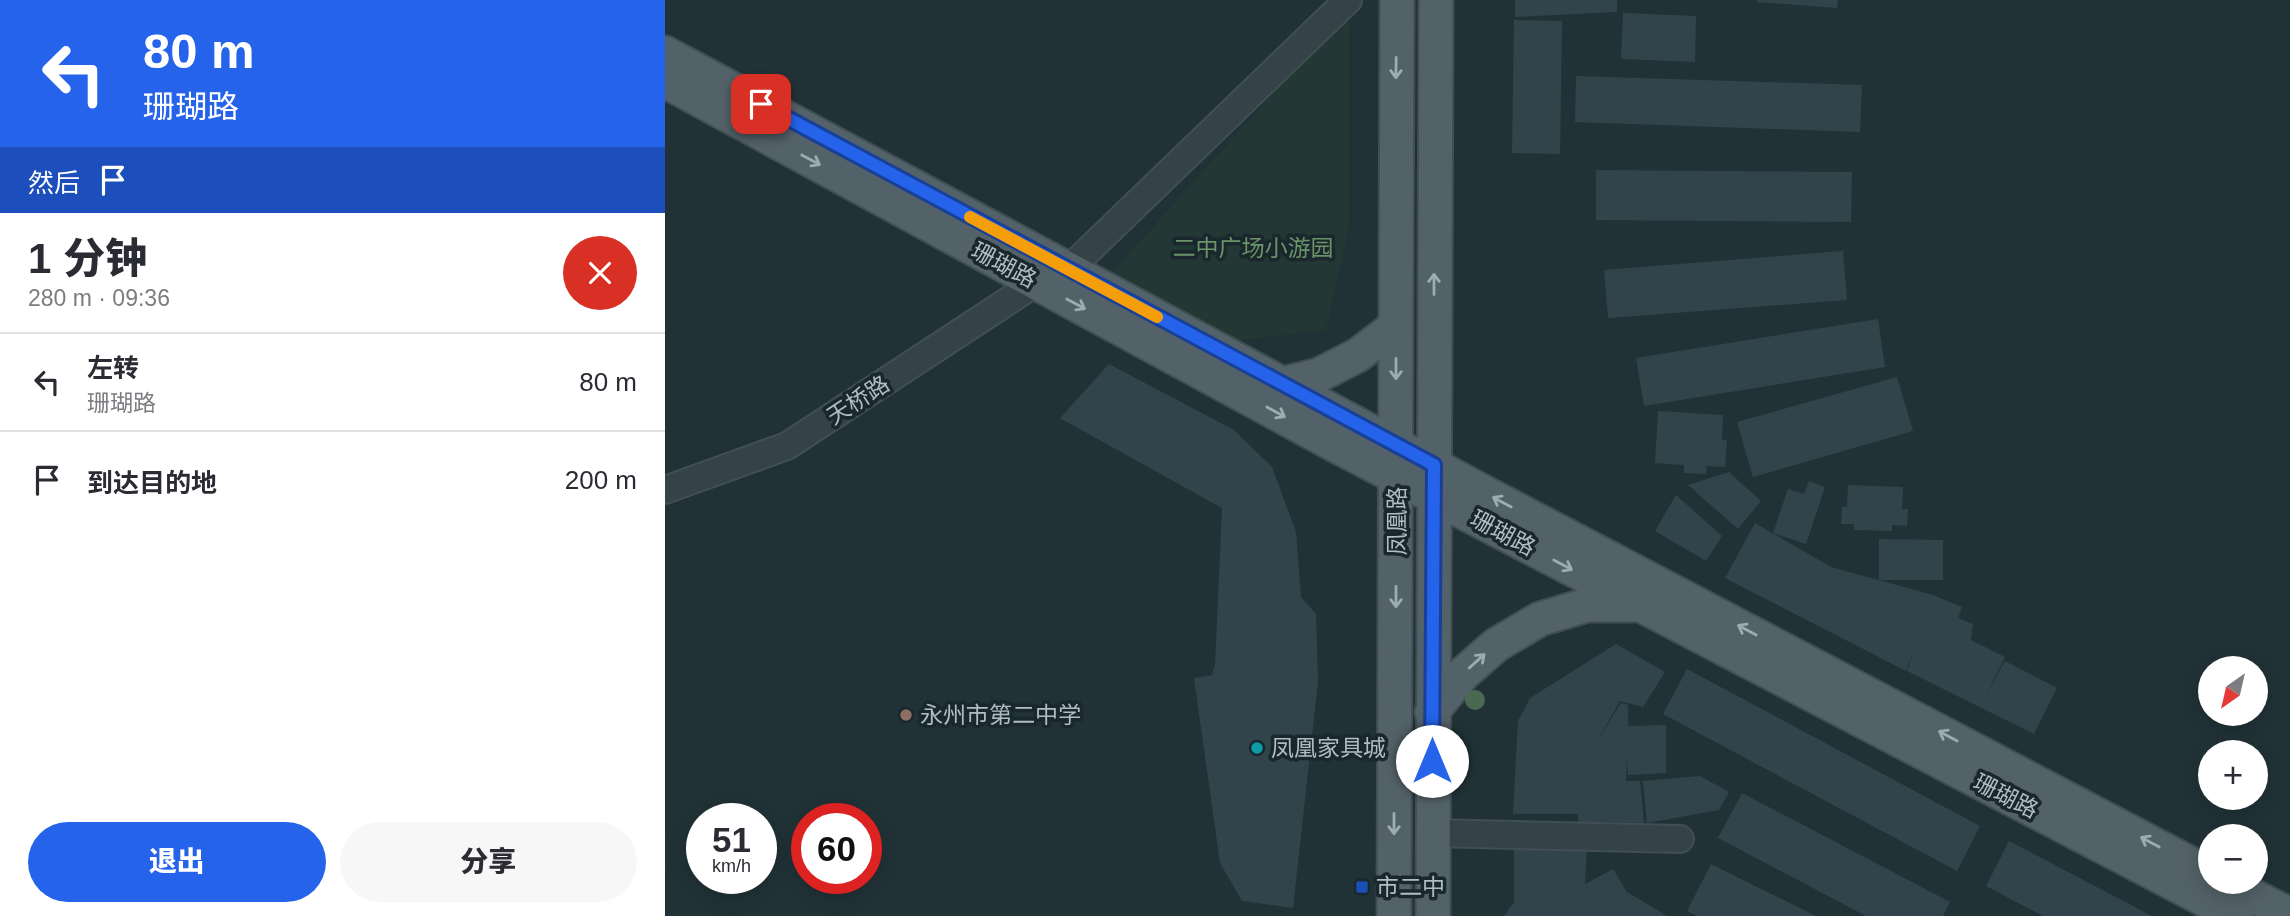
<!DOCTYPE html>
<html lang="zh">
<head>
<meta charset="utf-8">
<style>
  :root { --surface:#fff; --page:#f7f7f7; --text:#2b2b33; --muted:#7c7c81; --line:#e1e1e2; --accent:#2563eb }
  body { margin:0; font-family:Arial,"Noto Sans SC",sans-serif; background:var(--page); color:var(--text); height:100vh; display:flex; flex-direction:column; font-size:26px; white-space:nowrap }
  * { box-sizing:border-box; margin:0 }
  p { font-size:23px; color:var(--muted) }
  .icon { flex:none; width:38px; height:38px; fill:none; stroke:currentColor; stroke-width:2; stroke-linecap:round; stroke-linejoin:round }
  .map { position:relative; flex:1; overflow:hidden }
  .side { display:flex; flex-direction:column; background:var(--surface); width:665px }
  .side>* { flex:none }
  .guide { background:#2563eb; color:#fff; overflow:hidden }
  .needle { width:46px; rotate:214deg }
  .controls { position:absolute; left:1533px; top:656px; display:grid; gap:14px }
  .controls a { display:grid; place-items:center; width:70px; height:70px; border-radius:50%; background:var(--surface); box-shadow:0 4px 18px #0003; font-size:35px }
  .speed { position:absolute; left:21px; top:803px; display:flex; gap:14px; font-size:35px; font-weight:700; text-align:center }
  .speed>* { display:grid; place-content:center; width:91px; height:91px; border-radius:50%; background:var(--surface); box-shadow:0 4px 18px #0003; line-height:1 }
  .speed small { font-size:18px; font-weight:400 }
  .speed .limit { border:10px solid #d22; background:#fff; color:#111 }
  .pin { position:absolute; display:grid; place-items:center; width:60px; height:60px; color:#fff; margin:-30px; border-radius:14px; box-shadow:0 4px 10px #0006 }
  .me { position:absolute; width:77px; margin:-38px; rotate:0deg; stroke-linejoin:round; filter:drop-shadow(0 0 5px #0008) }
  .turn { display:flex; align-items:center; gap:24px; height:147px; padding:0 28px; font-size:32px }
  .turn .icon { width:91px; height:91px; stroke-width:2.5 }
  .turn b { display:block; font-size:49px; line-height:60px }
  .then { display:flex; align-items:center; height:66px; padding:0 28px; background:#0003; gap:14px; font-size:26px }
  .round { display:grid; place-items:center; flex:none; width:74px; height:74px; border-radius:37px; background:var(--page) }
  .headline { display:flex; align-items:center; justify-content:space-between; height:119px; padding:0 28px }
  h1 { font-size:42px; font-weight:800; line-height:52px }
  .primary-button { display:flex; gap:14px; margin-top:auto; padding:14px 28px }
  .primary-button a { flex:1; height:80px; border-radius:42px; background:var(--accent); color:#fff; font-size:28px; font-weight:800; line-height:80px; text-align:center }
  .primary-button a+a { background:var(--page); color:var(--text) }
  ul { padding:0; list-style:none }
  li { display:flex; align-items:center; gap:21px; height:98px; padding:0 28px; border-top:2px solid var(--line) }
  li div { flex:1 }
  li b { display:block; font-size:26px }
  li em { font-style:normal }
  main { display:flex; flex:1; min-height:0 }
  .map>svg:first-child { display:block }
  .green { fill:#233834 }
  .building { fill:#31444b }
  .lines { fill:none; stroke-linecap:round; stroke-linejoin:round }
  .minor-casing { stroke:#414e54; stroke-width:30 }
  .major-casing { stroke:#414e54; stroke-width:37 }
  .minor { stroke:#354348; stroke-width:26 }
  .major { stroke:#536268; stroke-width:33 }
  .tree { fill:#4a6852 }
  .oneway { stroke:#9dacb2 }
  .route-casing { stroke:#184099; stroke-width:18 }
  .route { stroke:#2563eb; stroke-width:12 }
  .slow { stroke:#f59e0b; stroke-width:12 }
  .education-dot { fill:#8d6e63; stroke:#1a272c; stroke-width:2.5 }
  .culture-dot { fill:#0f9aa8; stroke:#1a272c; stroke-width:2.5 }
  .transit-dot { fill:#1a4fb4; stroke:#1a272c; stroke-width:2.5 }
  .labels { text-anchor:middle; stroke-width:7; stroke-linejoin:round; paint-order:stroke }
  .park-label { font-size:23px; fill:#6b9468; stroke:#1a272c }
  .street-label { font-size:23px; fill:#afbec4; stroke:#1a272c }
  .poi-label { font-size:23px; fill:#afbec4; stroke:#1a272c; text-anchor:start }
</style>
</head>
<body>
<main>
<section class="side">
<div class="guide">
<div class="turn"><svg class="icon" aria-label="left" viewBox="0 0 24 24"><path d="M17 20v-9H6M10 6l-5 5 5 5"/></svg><div><b>80 m</b>珊瑚路</div></div>
<div class="then">然后<svg class="icon" aria-label="arrive" viewBox="0 0 24 24"><path d="M6 21V4h12l-3 4 3 4H6"/></svg></div>
</div>
<div class="headline"><div><h1>1 分钟</h1><p>280 m · 09:36</p></div><a class="round" style="background:#d93025;color:#fff"><svg class="icon" aria-label="close" viewBox="0 0 24 24"><path d="M6 6l12 12M18 6L6 18"/></svg></a></div>
<ul>
<li><svg class="icon" aria-label="left" viewBox="0 0 24 24"><path d="M17 20v-9H6M10 6l-5 5 5 5"/></svg><div><b>左转</b><p>珊瑚路</p></div><em>80 m</em></li>
<li><svg class="icon" aria-label="arrive" viewBox="0 0 24 24"><path d="M6 21V4h12l-3 4 3 4H6"/></svg><div><b>到达目的地</b></div><em>200 m</em></li>
</ul>
<div class="primary-button"><a>退出</a><a>分享</a></div>
</section>
<div class="map">
<svg width="1625" height="916" viewBox="0 0 1625 916">
  <rect width="100%" height="100%" fill="#213237"/>
  <path class="green" d="M684,9V226L661,330L567,341L443,277Z"/>
  <path class="building" d="M850,0H952V12L850,17Z
    M1092,0H1173L1172,8L1092,2Z
    M958,13L1031,16L1030,62L956,59Z
    M849,20L897,21L895,154L847,153Z
    M911,76L1197,85L1195,132L910,122Z
    M931,170L1187,172L1186,222L931,220Z
    M1178,251L1182,300L943,318L939,270Z
    M1213,319L1220,367L979,406L971,358Z
    M444,364L569,430L607,467L631,532L636,597L651,614L653,682L628,908L577,901L555,863L529,678L547,675L550,665L557,508L395,418Z
    M1232,377L1248,431L1088,477L1072,422Z
    M993,411L1058,415L1057,440H1062L1060,467L1042,466L1041,474L1019,473V465L990,463Z
    M1064,472L1096,501L1073,529L1023,485Z
    M1144,481L1160,487L1141,544L1108,533L1123,489L1139,494Z
    M1183,485L1238,487L1237,509H1243L1242,526L1227,525V531L1189,530V524H1176L1177,507H1182Z
    M1011,495L1057,536L1041,561L990,531Z
    M1090,523L1166,567L1268,595L1297,607L1293,618L1308,624L1306,640L1340,657L1321,695L1340,661L1392,688L1369,734L1242,671L1249,650L1241,671L1060,578Z
    M1214,539L1278,540V580H1214Z
    M951,644L1000,672L978,707L955,701L931,743L956,703L963,705V726L1001,725V773L963,775L962,760L961,781H975L979,823L913,822V814H848L853,721L865,698Z
    M1022,669L1315,826L1292,871L998,714Z
    M1035,776L1064,792L1054,810L982,823L978,781Z
    M1077,793L1285,902L1278,916H1201L1053,838Z
    M1344,841L1487,916H1378L1321,886Z
    M849,845L922,846L920,884L948,869L962,892L1002,916H839L849,902Z
    M1046,864L1151,916H1032L1022,911Z"/>
  <g class="lines">
    <defs>
      <path id="minor" d="M403,270L683,0
        M0,490L122,446L372,282
        M767,833L1015,839"/>
      <path id="major" d="M0,53L824,495L1545,874
        M0,81L670,445L1571,916
        M618,384L654,375L693,355L731,326
        M767,712L798,674L831,645L875,619L922,605H968
        M1561,882L1625,915
        M729,916L732,0
        M768,916L771,0"/>
    </defs>
    <use href="#minor" class="minor-casing"/>
    <use href="#major" class="major-casing"/>
    <use href="#minor" class="minor"/>
    <use href="#major" class="major"/>
  </g>
  <circle class="tree" cx="810" cy="700" r="10"/>
  <defs><path id="oneway-shaft" d="M-6 0H5M1.5-3L5.5 0L1.5 3" fill="none" stroke-width="1.6" stroke-linecap="round" stroke-linejoin="round" transform="scale(1.75)"/></defs>
  <g class="oneway">
    <use href="#oneway-shaft" transform="translate(731 68) rotate(91)"/>
    <use href="#oneway-shaft" transform="translate(146 160) rotate(28)"/>
    <use href="#oneway-shaft" transform="translate(769 284) rotate(-90)"/>
    <use href="#oneway-shaft" transform="translate(411 304) rotate(28)"/>
    <use href="#oneway-shaft" transform="translate(731 369) rotate(90)"/>
    <use href="#oneway-shaft" transform="translate(611 412) rotate(29)"/>
    <use href="#oneway-shaft" transform="translate(837 502) rotate(-152)"/>
    <use href="#oneway-shaft" transform="translate(898 565) rotate(28)"/>
    <use href="#oneway-shaft" transform="translate(731 597) rotate(90)"/>
    <use href="#oneway-shaft" transform="translate(1082 630) rotate(-152)"/>
    <use href="#oneway-shaft" transform="translate(812 661) rotate(-42)"/>
    <use href="#oneway-shaft" transform="translate(1283 736) rotate(-152)"/>
    <use href="#oneway-shaft" transform="translate(729 824) rotate(90)"/>
    <use href="#oneway-shaft" transform="translate(1485 842) rotate(-152)"/>
  </g>
  <g class="lines">
    <defs>
      <path id="route" d="M96,104L769,465L767,761"/>
    </defs>
    <use href="#route" class="route-casing"/>
    <use href="#route" class="route"/>
    <path class="slow" d="M305,217L492,317"/>
  </g>
  <circle class="education-dot" cx="241" cy="715" r="7"/>
  <circle class="culture-dot" cx="592" cy="748" r="7"/>
  <rect class="transit-dot" x="690" y="880" width="14" height="14" rx="3.5"/>
  <g class="labels">
    <g class="park-label">
      <text x="588" y="256">二中广场小游园</text>
    </g>
    <g class="street-label">
      <text transform="translate(339 265) rotate(28)" y="8">珊瑚路</text>
      <text transform="translate(193 400) rotate(-33)" y="8">天桥路</text>
      <text transform="translate(732 521) rotate(-90)" y="8">凤凰路</text>
      <text transform="translate(838 533) rotate(28)" y="8">珊瑚路</text>
      <text transform="translate(1341 796) rotate(27)" y="8">珊瑚路</text>
    </g>
    <g class="poi-label">
      <text x="255" y="723">永州市第二中学</text>
      <text x="606" y="756">凤凰家具城</text>
      <text x="711" y="895">市二中</text>
    </g>
  </g>
</svg>
<div class="controls">
<a><svg class="needle" viewBox="-14 -14 28 28"><path d="M0-13l5 13h-10z" fill="#e53935"/><path d="M0 13l5-13h-10z" fill="#7c7c81"/></svg></a>
<a>+</a>
<a>−</a>
</div>
<div class="speed"><div>51<small>km/h</small></div><div class="limit">60</div></div>
<div class="pin" style="left:96px;top:104px;background:#d93025"><svg class="icon" aria-label="arrive" viewBox="0 0 24 24"><path d="M6 21V4h12l-3 4 3 4H6"/></svg></div>
<svg class="me" style="left:767px;top:761px" viewBox="-20 -20 40 40"><circle r="19" fill="#fff"/><path d="M0-13L10 11 0 6-10 11z" fill="#2563eb"/></svg>
</div>
</main>
</body>
</html>
